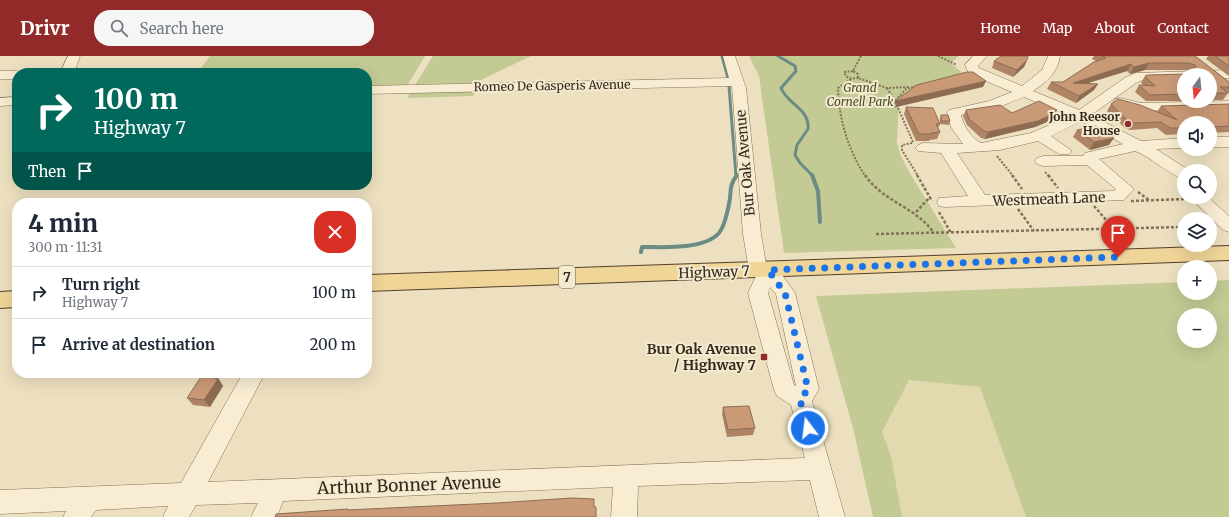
<!DOCTYPE html>
<html lang="en">
<head>
<meta charset="utf-8">
<style>
  :root { --surface:#fff; --page:#f6f6f7; --text:#1f2937; --muted:#747a83; --line:#e0e1e3; --accent:#932a2a }
  body { margin:0; font-family:Merriweather,serif; background:var(--page); color:var(--text); height:100vh; display:flex; flex-direction:column; font-size:15px; white-space:nowrap }
  * { box-sizing:border-box; margin:0 }
  p { font-size:13px; color:var(--muted) }
  .icon { flex:none; width:22px; height:22px; fill:none; stroke:currentColor; stroke-width:2; stroke-linecap:round; stroke-linejoin:round }
  .map { position:relative; flex:1; overflow:hidden }
  .sheet { position:absolute; left:12px; top:142px; width:360px; height:180px; display:flex; flex-direction:column; background:var(--surface); border-radius:16px; box-shadow:0 4px 16px #0002 }
  .sheet>* { flex:none }
  .banner { position:absolute; left:12px; top:12px; width:360px; height:122px; border-radius:16px; box-shadow:0 4px 16px #0002; background:#00695c; color:#fff; overflow:hidden }
  .needle { width:26px; rotate:195deg }
  .buttons { position:absolute; left:1177px; top:12px; display:grid; gap:8px }
  .buttons a { display:grid; place-items:center; width:40px; height:40px; border-radius:50%; background:var(--surface); box-shadow:0 4px 16px #0002; font-size:20px }
  .pin { position:absolute; display:grid; place-items:center; width:34px; height:34px; color:#fff; margin:-41px -17px; border-radius:50% 50% 50% 0; rotate:-45deg; box-shadow:0 0 4px #0007 }
  .pin .icon { rotate:45deg }
  .me { position:absolute; width:44px; margin:-22px; rotate:345deg; stroke-linejoin:round; filter:drop-shadow(0 0 3px #0008) }
  .turn { display:flex; align-items:center; gap:14px; height:84px; padding:0 16px; font-size:18px }
  .turn .icon { width:52px; height:52px; stroke-width:2.5 }
  .turn b { display:block; font-size:28px; line-height:34px }
  .then { display:flex; align-items:center; height:38px; padding:0 16px; background:#0003; gap:8px; font-size:15px }
  .round { display:grid; place-items:center; flex:none; width:42px; height:42px; border-radius:16px; background:var(--page) }
  .summary { display:flex; align-items:center; justify-content:space-between; height:68px; padding:0 16px }
  h1 { font-size:24px; font-weight:800; line-height:30px }
  ul { padding:0; list-style:none }
  li { display:flex; align-items:center; gap:12px; height:52px; padding:0 16px; border-top:1px solid var(--line) }
  li div { flex:1 }
  li b { display:block; font-size:15px }
  li em { font-style:normal }
  header { display:flex; align-items:center; gap:24px; box-sizing:border-box; height:56px; padding:0 20px; background:var(--accent); color:#fff }
  header strong { font-size:19px }
  nav { display:flex; gap:22px; margin-inline-start:auto; font-size:14px }
  .search { width:280px; height:36px; background:var(--page); display:flex; align-items:center; gap:10px; box-sizing:border-box; padding:0 14px; border-radius:16px; color:var(--muted); font-size:15px }
  .map>svg:first-child { display:block }
  .farmland { fill:#e2daae }
  .green { fill:#c3ca94; fill-rule:evenodd }
  .lines { fill:none; stroke-linecap:round; stroke-linejoin:round }
  .stream-far1 { stroke:#6a8c84; stroke-width:3 }
  .stream { stroke:#6a8c84; stroke-width:4 }
  .minor-casing { stroke:#857158; stroke-width:1 }
  .major-casing { stroke:#533f2d; stroke-width:2 }
  .path-far1 { stroke:#857158; stroke-width:2; stroke-dasharray:2 1.5; stroke-linecap:butt }
  .path { stroke:#857158; stroke-width:2.5; stroke-dasharray:3 2; stroke-linecap:butt }
  .minor { fill:#f8edd3; fill-rule:evenodd }
  .major { fill:#f0d598; fill-rule:evenodd }
  .wall { fill:#ae8465 }
  .shaded-wall { fill:#8d6c53 }
  .building { fill:#ca9a76; stroke:#8d6c53 }
  .route { stroke:#1a73e8; stroke-width:7; stroke-dasharray:0 12.6 }
  .poi-dot { fill:#932a2a; stroke:#f4eacf; stroke-width:1.5 }
  .labels { text-anchor:middle; stroke-width:4; stroke-linejoin:round; paint-order:stroke }
  .far-street-label { font-size:12px; fill:#35291d; stroke:#f4eacf }
  .far-park-label { font-size:12px; font-style:italic; fill:#455124; stroke:#f4eacf }
  .far-poi-label { font-size:12px; font-weight:bold; fill:#35291d; stroke:#f4eacf; text-anchor:end }
  .shield { fill:#f4eacf; stroke:#6e6352; stroke-width:1 }
  .shield-label { font-size:13px; font-weight:bold; fill:#35291d }
  .street-label { font-size:14px; fill:#35291d; stroke:#f4eacf }
  .poi-label { font-size:14px; font-weight:bold; fill:#35291d; stroke:#f4eacf; text-anchor:end }
  .near-street-label { font-size:17px; fill:#35291d; stroke:#f4eacf }
</style>
</head>
<body>
<header>
<strong>Drivr</strong>
<div class="search"><svg class="icon" aria-label="search" viewBox="0 0 24 24"><circle cx="10" cy="10" r="6"/><path d="M15 15l6 6"/></svg>Search here</div>
<nav><a>Home</a><a>Map</a><a>About</a><a>Contact</a></nav>
</header>
<div class="map">
<svg width="1229" height="461" viewBox="0 0 1229 461">
  <rect width="100%" height="100%" fill="#ede0c0"/>
  <path class="farmland" d="M909,324L980,331L1026,461H902L891,400L882,376Z"/>
  <path class="green" d="M210,0H425L404,35L367,36V17H200L199,15Z
    M433,0H531L479,25L473,40L407,42Z
    M749,0H959L951,7L967,21L899,45L897,86L900,98L911,119L956,192L784,197L759,20Z
    M1229,224V461H1026L980,331L909,324L882,376L891,400L902,461H873L854,376L816,240L1184,226V237H1210V225ZM1184,259H1210V285H1184Z"/>
  <g class="lines">
    <path class="stream-far1" d="M722,0L728,22
      M778,0L795,10L796,15L781,32C788,49 810,53 808,73L797,89L795,99L800,107L813,120
      M729,30L736,120"/>
    <path class="stream" d="M812,119L818,135L820,166
      M641,196L642,191C663,191 704,194 719,177C725,170 727,157 729,148C732,135 728,131 737,119"/>
    <defs>
      <path id="minor" d="M68,0H80L74,17H60Z
        M723,0H735L746,32L761,178L766,208L775,209L795,237L819,333L812,345L845,461H819L810,424L638,430L637,461H611L613,431L283,445L277,461H251L258,447L196,449L189,461H163L168,450L96,454L91,461H63L66,455L0,458V434L181,427L243,317H265L208,426L805,402L791,349L777,340L774,334L748,237L756,220L751,219L749,214L743,178L732,30L367,38V30L729,22ZM770,231L776,238L796,330L794,329L768,237Z
        M973,0H987L978,10L979,12L1022,30L1042,14L1048,0H1060C1058,16 1047,26 1033,35L1079,54L1126,21L1136,17L1229,14V22H1210V19H1184V23L1143,24L1136,27L1091,59L1141,85L1184,82V92L1156,93L1190,115H1184V123C1169,119 1151,101 1135,95L1099,103L1134,133L1124,144L945,151L939,150L937,146L939,142L968,140L941,97L918,95L915,92L918,89L923,87L963,88L951,71L947,57L949,54L989,45L1012,36L969,18L965,9ZM1024,41L1070,60L1031,77L981,87C972,83 963,69 961,59L999,51ZM1081,65L1123,88L1085,97L1083,100H1043L1037,102L1035,105L1037,108L1043,110L1087,109L1116,133L1114,135L985,139L957,97L1000,94L1038,85L1059,98H1069L1072,95L1051,80Z
        M0,15H17L22,17H17V23H0Z
        M17,41V49L0,50V42Z
        M1120,42L1141,47L1229,45V53L1141,55L1115,49L1113,46L1115,43Z
        M1210,81H1229V91H1210Z
        M1190,141H1208L1229,160V176L1223,174Z"/>
      <path id="major" d="M1229,190V204L367,235V219Z
        M17,235V251L0,252V236Z"/>
    </defs>
    <use href="#minor" class="minor-casing"/>
    <use href="#major" class="major-casing"/>
    <path class="path-far1" d="M861,0L853,15L858,18V22L887,32L908,31
      M938,0L957,9
      M853,15L844,16C847,23 851,23 858,22
      M851,23L838,32C839,64 848,93 865,120
      M887,32L895,45
      M913,86L895,45L906,33L922,28
      M912,87L902,89V94L918,120
      M997,100L1013,120
      M1045,116L1049,120"/>
    <path class="path" d="M865,119C883,146 916,151 934,177
      M917,119L932,145
      M1012,119L1022,133
      M1048,119L1058,132
      M1138,136L1149,144
      M1131,145L1186,143
      M1094,150L1114,173
      M1018,153L1034,175
      M916,156L930,141
      M939,156L951,177
      M876,178L1184,171"/>
    <use href="#minor" class="minor"/>
    <use href="#major" class="major"/>
  </g>
  <path class="wall" d="M1094,0H1195L1229,26V37H1228L1223,44H1210V19H1184V45H1146L1135,36L1139,29H1143L1141,27L1145,20L1187,18L1189,15L1184,14H1145L1130,18L1127,15L1088,27L1098,28L1094,34L1076,47L1047,33L1051,26H1063L1096,5L1092,3Z
    M1208,0H1229V20L1206,3Z
    M1027,4L1024,11L1013,21L992,12L994,5Z
    M1111,48L1157,56L1161,50L1229,48V76L1210,77V67H1184V78L1166,79L1157,72L1130,74L1125,72L1107,55Z
    M906,51L940,68L938,72L940,76L937,83L930,84L929,85H916L904,58Z
    M966,54L1012,57L1053,61L1049,62L1047,66L1035,71L985,83L981,82L967,69L963,60Z
    M941,59L950,65L949,69L940,68V63Z
    M1077,74L1109,89L1090,94L1073,81Z
    M216,319L223,330L210,351L193,349L187,342Z
    M723,351L755,372L753,379L727,381L722,358Z"/>
  <path class="shaded-wall" d="M1027,4L1024,11L1013,21L1017,14Z
    M1149,7L1145,14L1130,18L1134,11Z
    M1131,8L1127,15L1069,33L1073,27Z
    M986,25L983,31L892,52L895,45Z
    M1098,28L1094,34L1076,47L1079,40Z
    M1057,54L1053,61L1049,62L1047,66L1035,71L985,83L988,76Z
    M1114,82L1109,89L1090,94L1094,86Z
    M216,319L223,330L210,351L204,344Z"/>
  <path class="building" d="M1001,0H1028L1027,4L1017,14L994,5Z
    M1102,0H1195L1229,26V31H1220L1228,37H1210V19H1184V38L1150,39L1139,29L1155,30L1145,20L1148,19L1188,18L1190,14H1196L1195,9L1188,7H1149L1134,11L1131,8L1073,27L1098,28L1079,40L1051,26H1063L1094,6L1106,2Z
    M1215,0H1229V10Z
    M967,16H973L986,25L895,45L917,29Z
    M1118,43L1140,49L1177,64L1161,50L1229,48V70L1210,71V67H1184V72H1170L1161,66L1134,67L1129,66L1111,48Z
    M1039,45L1057,54L1048,58L1051,59L1038,65L988,76L984,75L969,63L966,54L1000,49L1012,57Z
    M906,51L933,52L940,68H936L940,76L931,77L932,78H919Z
    M941,59H948L950,65H941Z
    M1096,70L1114,82L1094,86L1077,74Z
    M203,318L216,319L214,322L218,323L204,344L187,342Z
    M749,350L755,372L728,374L723,351Z
    M572,442L594,443V451H596V461H275L276,458L348,453L347,454L497,447Z"/>
  <g class="lines">
    <path class="route" d="M808,372L800,344L808,333L785,237L768,214L1118,201"/>
  </g>
  <g class="poi-dot">
    <circle cx="1128" cy="68" r="4"/>
    <rect x="760" y="297" width="8" height="8" rx="2"/>
  </g>
  <g class="labels">
    <g class="far-street-label">
      <text transform="translate(552 30) rotate(-1)" y="4">Romeo De Gasperis Avenue</text>
    </g>
    <g class="far-park-label">
      <text x="860" y="36">Grand<tspan x="860" dy="14">Cornell Park</tspan></text>
    </g>
    <g class="far-poi-label">
      <text x="1120" y="65">John Reesor<tspan x="1120" dy="14">House</tspan></text>
    </g>
    <rect class="shield" x="559" y="210" width="16" height="22" rx="3"/>
    <g class="shield-label">
      <text x="567" y="226">7</text>
    </g>
    <g class="street-label">
      <text transform="translate(745 107) rotate(-95)" y="5">Bur Oak Avenue</text>
      <text transform="translate(1049 143) rotate(-2)" y="5">Westmeath Lane</text>
      <text transform="translate(714 216) rotate(-2)" y="5">Highway 7</text>
    </g>
    <g class="poi-label">
      <text x="756" y="298">Bur Oak Avenue<tspan x="756" dy="16">/ Highway 7</tspan></text>
    </g>
    <g class="near-street-label">
      <text transform="translate(409 429) rotate(-2)" y="6">Arthur Bonner Avenue</text>
    </g>
  </g>
</svg>
<div class="buttons">
<a><svg class="needle" viewBox="-14 -14 28 28"><path d="M0-13l5 13h-10z" fill="#e53935"/><path d="M0 13l5-13h-10z" fill="#747a83"/></svg></a>
<a><svg class="icon" aria-label="sound" viewBox="0 0 24 24"><path d="M4 9h4l5-4v14l-5-4H4zM17 9q2 3 0 6"/></svg></a>
<a><svg class="icon" aria-label="search" viewBox="0 0 24 24"><circle cx="10" cy="10" r="6"/><path d="M15 15l6 6"/></svg></a>
<a><svg class="icon" aria-label="layers" viewBox="0 0 24 24"><path d="M12 4l9 5-9 5-9-5zM3 14l9 5 9-5"/></svg></a>
<a>+</a>
<a>−</a>
</div>
<div class="pin" style="left:1118px;top:201px;background:#d93025"><svg class="icon" aria-label="arrive" viewBox="0 0 24 24"><path d="M6 21V4h12l-3 4 3 4H6"/></svg></div>
<svg class="me" style="left:808px;top:372px" viewBox="-20 -20 40 40"><circle r="17" fill="#1a73e8" stroke="#fff" stroke-width="3"/><path d="M0-11L8 9 0 5-8 9z" fill="#fff"/></svg>
<div class="banner">
<div class="turn"><svg class="icon" aria-label="right" viewBox="0 0 24 24"><path d="M7 20v-9h11M14 6l5 5-5 5"/></svg><div><b>100 m</b>Highway 7</div></div>
<div class="then">Then<svg class="icon" aria-label="arrive" viewBox="0 0 24 24"><path d="M6 21V4h12l-3 4 3 4H6"/></svg></div>
</div>
<section class="sheet">
<div class="summary"><div><h1>4 min</h1><p>300 m · 11:31</p></div><a class="round" style="background:#d93025;color:#fff"><svg class="icon" aria-label="close" viewBox="0 0 24 24"><path d="M6 6l12 12M18 6L6 18"/></svg></a></div>
<ul>
<li><svg class="icon" aria-label="right" viewBox="0 0 24 24"><path d="M7 20v-9h11M14 6l5 5-5 5"/></svg><div><b>Turn right</b><p>Highway 7</p></div><em>100 m</em></li>
<li><svg class="icon" aria-label="arrive" viewBox="0 0 24 24"><path d="M6 21V4h12l-3 4 3 4H6"/></svg><div><b>Arrive at destination</b></div><em>200 m</em></li>
</ul>
</section>
</div>
</body>
</html>
